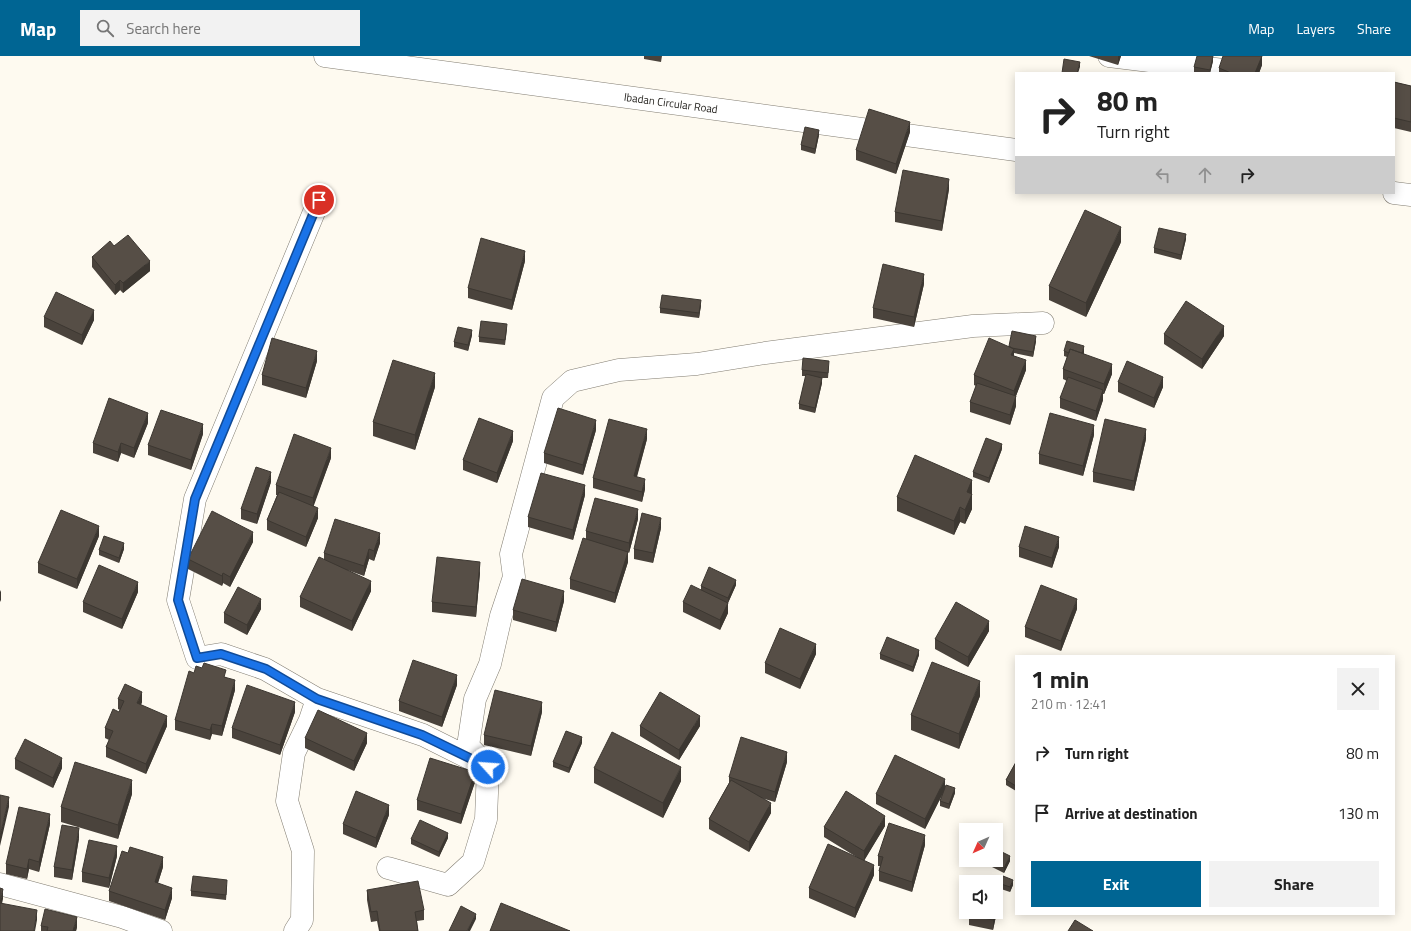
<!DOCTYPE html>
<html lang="en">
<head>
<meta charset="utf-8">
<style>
  :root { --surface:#fff; --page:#f2f2f2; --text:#222; --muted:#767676; --accent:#006593 }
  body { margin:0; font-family:"Titillium Web",sans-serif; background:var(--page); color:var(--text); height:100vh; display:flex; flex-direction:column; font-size:15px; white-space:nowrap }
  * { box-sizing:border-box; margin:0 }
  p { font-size:13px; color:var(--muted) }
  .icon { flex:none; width:22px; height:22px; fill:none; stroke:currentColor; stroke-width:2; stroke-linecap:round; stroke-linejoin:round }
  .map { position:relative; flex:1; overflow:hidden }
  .side { position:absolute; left:1015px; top:599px; width:380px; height:260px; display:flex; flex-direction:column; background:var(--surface); border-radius:0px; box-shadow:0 2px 10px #0003 }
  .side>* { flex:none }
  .banner { position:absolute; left:1015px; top:16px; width:380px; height:122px; border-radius:0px; box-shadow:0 2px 10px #0003; background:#fff; color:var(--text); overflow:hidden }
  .needle { width:26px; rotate:225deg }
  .controls { position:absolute; left:959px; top:767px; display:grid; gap:8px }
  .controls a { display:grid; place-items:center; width:44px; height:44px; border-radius:0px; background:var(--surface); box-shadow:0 2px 10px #0003; font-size:20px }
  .pin { position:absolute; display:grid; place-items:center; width:34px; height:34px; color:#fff; margin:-17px; border:2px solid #fff; border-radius:50%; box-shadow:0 1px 4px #0007 }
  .me { position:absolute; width:44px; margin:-22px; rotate:296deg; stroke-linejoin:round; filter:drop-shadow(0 0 3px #0008) }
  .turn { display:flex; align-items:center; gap:14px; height:84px; padding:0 16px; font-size:18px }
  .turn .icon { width:52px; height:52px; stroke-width:2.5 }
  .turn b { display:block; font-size:28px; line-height:34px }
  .lanes { display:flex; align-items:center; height:38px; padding:0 16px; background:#0003; justify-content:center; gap:20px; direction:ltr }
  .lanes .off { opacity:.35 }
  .round { display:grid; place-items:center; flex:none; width:42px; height:42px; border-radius:0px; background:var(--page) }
  .summary { display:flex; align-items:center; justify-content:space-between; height:68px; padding:0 16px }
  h1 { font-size:24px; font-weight:700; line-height:30px }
  .button { display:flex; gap:8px; margin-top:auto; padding:8px 16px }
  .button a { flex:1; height:46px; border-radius:0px; background:var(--accent); color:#fff; font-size:16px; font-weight:700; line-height:46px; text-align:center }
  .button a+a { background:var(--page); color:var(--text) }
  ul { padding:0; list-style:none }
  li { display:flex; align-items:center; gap:12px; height:60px; padding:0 16px }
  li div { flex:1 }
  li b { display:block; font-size:15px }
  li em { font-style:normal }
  header { display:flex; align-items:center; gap:24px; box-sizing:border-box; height:56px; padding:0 20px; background:var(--accent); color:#fff }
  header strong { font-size:19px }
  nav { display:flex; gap:22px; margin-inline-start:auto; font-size:14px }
  .search { width:280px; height:36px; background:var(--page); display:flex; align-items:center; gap:10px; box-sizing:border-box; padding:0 14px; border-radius:0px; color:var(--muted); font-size:15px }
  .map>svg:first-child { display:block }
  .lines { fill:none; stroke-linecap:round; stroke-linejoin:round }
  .street-casing { stroke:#827d72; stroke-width:23 }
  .highway-casing { stroke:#827d72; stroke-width:23 }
  .street { stroke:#fff; stroke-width:22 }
  .highway { stroke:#fff; stroke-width:22 }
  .wall { fill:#4a433c }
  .shaded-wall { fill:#3c3731 }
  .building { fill:#564e46; stroke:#3c3731 }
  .route-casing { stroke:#114b97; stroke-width:10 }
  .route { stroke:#1a73e8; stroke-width:7 }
  .labels { text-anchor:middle; stroke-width:4; stroke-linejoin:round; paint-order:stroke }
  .street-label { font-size:11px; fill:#201e1a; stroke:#fefaf0 }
</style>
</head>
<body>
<header>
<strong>Map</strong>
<div class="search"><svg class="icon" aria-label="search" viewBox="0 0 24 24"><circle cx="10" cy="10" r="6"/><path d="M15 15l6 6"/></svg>Search here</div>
<nav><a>Map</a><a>Layers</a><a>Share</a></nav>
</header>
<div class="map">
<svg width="1411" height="875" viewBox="0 0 1411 875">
  <rect width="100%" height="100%" fill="#fefaf0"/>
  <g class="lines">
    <defs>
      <path id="street" d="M317,643L423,679L481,708
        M388,812L448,829L473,806L486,763L488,711L468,690L475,643L490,608L501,560L514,521L511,498L553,342L572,325L619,314L697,308L765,297L973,270L1043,267
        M0,828L122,861L161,875
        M295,875L302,864L303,795L287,745L294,697L310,664L317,643L265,613L221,598L197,602L178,544L195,443L319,144"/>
      <g id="highway">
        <path id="s1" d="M325,0L1016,94"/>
        <path d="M1109,0L1248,17"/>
        <path d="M1394,137L1411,139"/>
      </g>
    </defs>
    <use href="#street" class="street-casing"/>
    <use href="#highway" class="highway-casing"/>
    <use href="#street" class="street"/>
    <use href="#highway" class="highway"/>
  </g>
  <path class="wall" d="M644,0H662L661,6L644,3Z
    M1089,0H1121L1118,9Z
    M1262,0V9L1259,17H1219V12Z
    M1213,5L1210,17H1199L1194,16V11Z
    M1394,26L1411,30V76L1394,72Z
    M910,76L896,118L856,104V94Z
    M819,79L815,98L801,94V89Z
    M949,133L942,175L895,166V156Z
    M1186,183L1181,204L1154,197V192Z
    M1121,186L1086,261L1049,244V230Z
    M114,190L150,215L123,237L120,234L115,239L92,211V201Z
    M525,205L512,254L468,242V232Z
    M924,228L914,271L873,262V252Z
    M701,249L699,262L660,257V252Z
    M44,261L94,264L82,289L44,271Z
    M507,273L505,289L479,286V281Z
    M1164,278L1224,280L1202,313L1164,288Z
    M472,279L468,295L454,291V286Z
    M1036,285L1033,301L1014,297V300L1026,314L1016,340V350L1010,369L970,356V346L976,330L974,329V319L1009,290Z
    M1064,295L1084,296V298L1112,318L1104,338H1103V344L1096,365L1060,352V342L1067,325L1063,323V313L1067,301L1064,300Z
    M317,305L306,342L262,329V319Z
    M829,310L828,322H820L822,327L815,357L799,353V348L806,320H802V314Z
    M1118,326L1163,331L1154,352L1118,336Z
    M435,331L415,394L373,380V366Z
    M148,367L134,402L121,397L118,406L93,397V387Z
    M596,374L583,419L544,407V397Z
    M203,378L191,414L148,399V389Z
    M1094,379L1083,420L1039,408V398Z
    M647,383L637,421L645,433L642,446L593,432V422Z
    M1146,383L1134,435L1093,426V416Z
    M513,385L497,427L463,414V404Z
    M1002,393L989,427L973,421V416Z
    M331,402L313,450L318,462L306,491L267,474V464L277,439H276V429Z
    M972,424V453L965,468L960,466L954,479L897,455V441Z
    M271,426L257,468L241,463V453Z
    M585,439L573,484L528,471V461Z
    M638,463L629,497L628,496V506L615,547L570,533V523L586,483V475Z
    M661,472L653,507L634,503V493Z
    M99,480L77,533L38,517V507Z
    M253,486L230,531L223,527L222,530L188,513V503Z
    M380,487L374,505L369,503L364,520L347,514L371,535L352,575L300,551V541L324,504V497Z
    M1019,491H1059L1052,512L1019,501Z
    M124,493L119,507L99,499V494Z
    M480,516L476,561L432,556V546Z
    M736,529L728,547V557L720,574L683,556V546L701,534V530Z
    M138,536L122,573L83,556V546Z
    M564,545L556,576L513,564V554Z
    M261,553L247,579L224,567V557Z
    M1077,553L1061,595L1025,581V571Z
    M989,575L968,611L935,593V583Z
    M816,598L800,633L765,617V607Z
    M880,598L919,599L913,616L880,603Z
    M194,617L226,621L235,634L222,680L212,678L210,684L175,674V664Z
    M457,629L442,671L399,655V645Z
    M980,640L959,693L911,674V659Z
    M118,643L142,646L141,649L167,670L146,718L106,701V691L109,684L105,682V672L119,656L120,654L118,653Z
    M295,656L280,699L232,682V672Z
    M542,656L531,700L484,689V679Z
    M640,670H700L679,704L640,680Z
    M305,682L367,687L354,715L305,692Z
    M582,687L569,717L553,711V706Z
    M15,703L62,712L53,732L15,713Z
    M787,706L775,746L761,742L771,757L749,796L709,773V763L729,727V721Z
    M1016,706V735L1006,729V724Z
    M594,712L681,725L663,762L594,727Z
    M475,726L461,768L417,754V744Z
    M945,732L955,737L949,753L940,750V745L943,737L925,773L876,748V738Z
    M132,738L118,783L61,766V751Z
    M389,759L376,792L343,778V768Z
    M50,768L39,816L29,813L27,823L6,818V808Z
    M885,770L864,804L874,819L855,862L809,842V832L858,802L824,781V771Z
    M79,782L72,824L54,821V811Z
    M448,782L439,801L411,788V783Z
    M925,789L912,836L879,825V815L880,810H878V800Z
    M117,800L109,832L82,826V816Z
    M978,804H996L1010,805L1004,817Z
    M163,811L158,827L172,842L165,864L109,845V835Z
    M1001,827L1013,829L1010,836L1001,833V837L993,874L969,869V859Z
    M227,829L226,844L191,840V835Z
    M367,834L424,854V864L417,865L418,875H379L377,865L371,866L367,844Z
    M41,870L77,871L76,875H41Z"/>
  <path class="shaded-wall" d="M1118,0H1121L1118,9Z
    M1213,0V5L1210,17V14Z
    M1262,0V9L1259,17H1255Z
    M1080,6V11L1078,17H1077Z
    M910,66V76L896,118V108Z
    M819,74V79L815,98V93Z
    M949,123V133L942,175V165Z
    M1121,171V186L1086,261V247Z
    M1186,178V183L1181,204V199Z
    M525,195V205L512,254V244Z
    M150,205V215L123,237V227Z
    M924,218V228L914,271V261Z
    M120,224V234L115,239V229Z
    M701,244V249L699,262V257Z
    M94,254V264L82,289V279Z
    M1224,270V280L1202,313V303Z
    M472,274V279L468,295V289Z
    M1036,280V285L1033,301V296Z
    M1084,290V296L1081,306V301Z
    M1014,293V303L1011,299Z
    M317,295V305L306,342V332Z
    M1026,304V314L1014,345V335Z
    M1112,308V318L1104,338V328Z
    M435,317V331L415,394V379Z
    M1163,321V331L1154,352V342Z
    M822,322V327L815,357V352Z
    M1103,334V344L1096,365V355Z
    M1016,340V350L1010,369V359Z
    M148,357V367L134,402V392Z
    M596,364V374L583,419V409Z
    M203,368V378L191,414V404Z
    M1094,369V379L1083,420V410Z
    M647,373V383L634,430V420Z
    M1146,373V383L1134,435V425Z
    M513,375V385L497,427V417Z
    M121,387V397L118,406V396Z
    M1002,388V393L989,427V422Z
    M331,392V402L313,452V442Z
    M271,416V426L257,468V458Z
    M645,423V433L642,446V436Z
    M972,424V438L967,436Z
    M585,429V439L573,484V474Z
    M972,438V453L965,468V454Z
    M960,451V466L954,479V465Z
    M318,452V462L306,491V481Z
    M638,453V463L629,497V487Z
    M661,462V472L653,507V497Z
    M99,470V480L77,533V523Z
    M253,476V486L230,531V521Z
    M380,477V487L374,505V495Z
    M1059,481V491L1052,512V502Z
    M124,487V493L119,507V502Z
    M369,493V503L364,520V510Z
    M628,496V506L615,547V537Z
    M480,506V516L476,561V551Z
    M223,517V527L222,530V520Z
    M736,524V529L728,547V542Z
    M371,525V535L352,575V565Z
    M138,526V536L122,573V563Z
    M1,534V544L0,546V536Z
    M564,535V545L556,576V566Z
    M261,543V553L247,579V569Z
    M1077,543V553L1061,595V585Z
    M728,547V557L720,574V564Z
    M989,565V575L968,611V601Z
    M816,588V598L800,633V623Z
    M919,594V599L913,616V611Z
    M457,619V629L442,671V661Z
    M235,624V634L222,680V670Z
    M980,625V640L959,693V678Z
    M142,636V646L137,657V647Z
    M295,646V656L280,699V689Z
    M542,646V656L531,700V690Z
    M167,660V670L146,718V708Z
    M700,660V670L679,704V694Z
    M212,668V678L210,684V674Z
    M367,677V687L354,715V705Z
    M582,681V687L569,717V712Z
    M787,696V706L775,746V736Z
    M62,702V712L53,732V722Z
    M681,711V725L663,762V747Z
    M475,716V726L461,768V758Z
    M945,723V733L925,773V763Z
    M132,724V738L118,783V769Z
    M955,732V737L949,753V748Z
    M9,741V751L0,790V780Z
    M771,747V757L749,796V786Z
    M389,749V759L376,792V782Z
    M50,758V768L39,816V806Z
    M885,760V770L864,805V795Z
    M79,772V782L72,824V814Z
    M448,777V782L439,801V796Z
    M925,779V789L912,836V826Z
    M117,790V800L109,832V822Z
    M1010,800V805L1004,817V812Z
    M163,801V811L155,836V826Z
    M29,803V813L27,823V813Z
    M874,809V819L855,862V852Z
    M1013,824V829L1010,836V831Z
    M1001,827V837L993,874V864L994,856H996V849Z
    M172,832V842L165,864V854Z
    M3,833V843L0,857V847Z
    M37,854V864L35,875H34Z
    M476,858V863L470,875H467Z
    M77,861V871L76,875H73Z"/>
  <path class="building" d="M1197,0H1213L1210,14L1194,11Z
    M1223,0H1262L1255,17H1231L1219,12Z
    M1064,3L1080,6L1077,17H1062Z
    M1394,26L1411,30V66L1394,62Z
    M869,53L910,66L896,108L856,94Z
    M805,71L819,74L815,93L801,89Z
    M903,114L949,123L942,165L895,156Z
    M1085,154L1121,171L1086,247L1049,230Z
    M1159,172L1186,178L1181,199L1154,192Z
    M128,179L150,205L123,227L120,224L115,229L92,201L110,185L114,190Z
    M481,182L525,195L512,244L468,232Z
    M883,208L924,218L914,261L873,252Z
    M56,236L94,254L82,279L44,261Z
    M662,239L701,244L699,257L660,252Z
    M1186,245L1224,270L1202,303L1164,278Z
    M481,265L507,268L505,284L479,281Z
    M458,271L472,274L468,289L454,286Z
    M1012,275L1036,280L1033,296L1012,292L1009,290Z
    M272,282L317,295L306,332L262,319Z
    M989,282L1014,293L1011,299L1026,304L1014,335L974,319Z
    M1067,285L1084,290L1082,297L1070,293L1069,297L1064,295Z
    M1070,293L1112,308L1104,328L1063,313Z
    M803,302L829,305L828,317L802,314Z
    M393,304L435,317L415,379L373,366Z
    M1127,305L1163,321L1154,342L1118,326Z
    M806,318L822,322L815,352L799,348Z
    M1068,321L1103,334L1096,355L1060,342Z
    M977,327L1016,340L1010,359L970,346Z
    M109,342L148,357L134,392L121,387L118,396L93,387Z
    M558,352L596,364L583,409L544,397Z
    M161,354L203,368L191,404L148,389Z
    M1050,357L1094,369L1083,410L1039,398Z
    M479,362L513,375L497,417L463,404Z
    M609,363L647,373L634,420L645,423L642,436L593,422Z
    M1105,363L1146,373L1134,425L1093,416Z
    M294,378L331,392L313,442L276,429Z
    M986,382L1002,388L989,422L973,416Z
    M915,399L972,424L967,436L972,438L965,454L960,451L954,465L897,441Z
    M256,411L271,416L257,458L241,453Z
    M541,417L585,429L573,474L528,461Z
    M279,436L318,452L306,481L267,464Z
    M595,442L638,453L629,487L586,475Z
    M61,454L99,470L77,523L38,507Z
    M212,455L253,476L230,521L223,517L222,520L188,503Z
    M642,457L661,462L653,497L634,493Z
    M335,463L380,477L374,495L369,493L364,510L324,497Z
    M1025,470L1059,481L1052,502L1019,491Z
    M104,480L124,487L119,502L99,494Z
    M583,482L628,496L615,537L570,523Z
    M319,501L371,525L352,565L300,541Z
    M437,501L480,506L476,551L432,546Z
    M99,509L138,526L122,563L83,546Z
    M709,511L736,524L728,542L701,530Z
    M522,523L564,535L556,566L513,554Z
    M691,529L728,547L720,564L683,546Z
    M1041,529L1077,543L1061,585L1025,571Z
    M238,531L261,543L247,569L224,557Z
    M956,546L989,565L968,601L935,583Z
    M780,572L816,588L800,623L765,607Z
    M887,581L919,594L913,611L880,598Z
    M413,604L457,619L442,661L399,645Z
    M932,606L980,625L959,678L911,659Z
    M204,607L226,614L224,621L235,624L222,670L212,668L210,674L175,664L189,615L194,617L196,610L202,612Z
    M125,628L142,636L137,647L167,660L146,708L106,691L113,675L105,672L113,653L119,656L124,645L118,643Z
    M247,629L295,646L280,689L232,672Z
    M495,634L542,646L531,690L484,679Z
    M660,636L700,660L679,694L640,670Z
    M318,654L367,677L354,705L305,682Z
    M566,675L582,681L569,712L553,706Z
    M612,676L681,711L663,747L594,712Z
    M741,681L787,696L775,736L729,721Z
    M25,683L62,702L53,722L15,703Z
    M895,699L945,723L925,763L876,738Z
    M430,702L475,716L461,758L417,744Z
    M75,706L132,724L118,769L61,751Z
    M1016,706V730L1006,724Z
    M731,724L771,747L749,786L709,763Z
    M946,729L955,732L949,748L940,745Z
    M356,735L389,749L376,782L343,768Z
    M846,735L885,760L864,795L824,771Z
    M0,739L9,741L0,780Z
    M19,751L50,758L39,806L29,803L27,813L6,808Z
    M420,764L448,777L439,796L411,783Z
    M889,767L925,779L912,826L879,815L883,801L878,800Z
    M62,769L79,772L72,814L54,811Z
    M89,784L117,790L109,822L82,816Z
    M828,788L874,809L855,852L809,832Z
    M130,791L163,801L155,826L172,832L165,854L109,835L122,795L128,797Z
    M996,793L1010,800L1004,812L989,804H996Z
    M193,820L227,824L226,839L191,835Z
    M1003,820L1013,824L1010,831L1001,828Z
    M978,822L1001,827L996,849V826H977Z
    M418,825L424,854L415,856L418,875H380L377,855L371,856L367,834Z
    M0,832L3,833L0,847L37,854L34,875H0Z
    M501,847L570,875H490Z
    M461,850L476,858L467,875H449Z
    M45,853L77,861L73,875H47L48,871L41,870Z
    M970,856H994L993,864L969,859Z
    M1075,864L1093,875H1068Z"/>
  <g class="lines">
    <defs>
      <path id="route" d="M319,144L195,443L178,544L197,602L221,598L266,613L317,643L422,679L488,711"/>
    </defs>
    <use href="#route" class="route-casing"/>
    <use href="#route" class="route"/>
  </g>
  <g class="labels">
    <g class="street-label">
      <text dy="4" stroke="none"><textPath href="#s1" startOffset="349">Ibadan Circular Road</textPath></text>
    </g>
  </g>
</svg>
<div class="controls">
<a><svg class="needle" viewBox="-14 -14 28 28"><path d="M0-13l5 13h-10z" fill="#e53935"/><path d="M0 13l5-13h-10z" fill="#767676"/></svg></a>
<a><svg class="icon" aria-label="sound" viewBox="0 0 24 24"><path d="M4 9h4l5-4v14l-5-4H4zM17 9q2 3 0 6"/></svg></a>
</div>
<div class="pin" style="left:319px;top:144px;background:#d93025"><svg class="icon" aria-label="arrive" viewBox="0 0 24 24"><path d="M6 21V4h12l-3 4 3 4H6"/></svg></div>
<svg class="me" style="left:488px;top:711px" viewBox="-20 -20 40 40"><circle r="17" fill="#1a73e8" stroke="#fff" stroke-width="3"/><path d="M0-11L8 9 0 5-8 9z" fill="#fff"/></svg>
<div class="banner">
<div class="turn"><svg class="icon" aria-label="right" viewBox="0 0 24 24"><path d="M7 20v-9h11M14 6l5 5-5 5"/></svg><div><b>80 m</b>Turn right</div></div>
<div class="lanes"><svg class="icon off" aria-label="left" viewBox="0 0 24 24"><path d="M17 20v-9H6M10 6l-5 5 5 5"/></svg><svg class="icon off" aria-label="ahead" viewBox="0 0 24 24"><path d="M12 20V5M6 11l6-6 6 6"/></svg><svg class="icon" aria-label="right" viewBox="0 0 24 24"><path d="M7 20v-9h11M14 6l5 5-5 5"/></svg></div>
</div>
<section class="side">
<div class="summary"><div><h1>1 min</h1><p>210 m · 12:41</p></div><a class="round"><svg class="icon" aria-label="close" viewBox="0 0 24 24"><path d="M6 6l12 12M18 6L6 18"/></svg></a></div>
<ul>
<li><svg class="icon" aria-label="right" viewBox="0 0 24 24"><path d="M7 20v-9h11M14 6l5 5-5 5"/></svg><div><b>Turn right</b></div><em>80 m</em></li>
<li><svg class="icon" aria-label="arrive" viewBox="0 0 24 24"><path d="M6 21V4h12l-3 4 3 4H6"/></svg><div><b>Arrive at destination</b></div><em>130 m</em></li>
</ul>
<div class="button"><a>Exit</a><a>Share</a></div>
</section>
</div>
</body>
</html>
